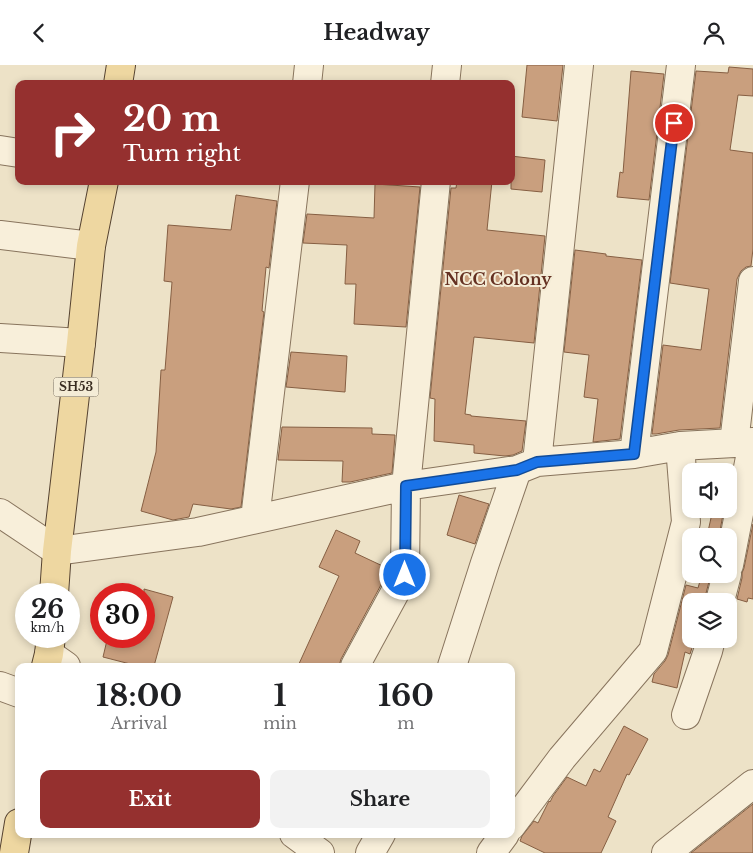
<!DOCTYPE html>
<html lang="en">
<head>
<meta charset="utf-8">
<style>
  :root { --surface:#fff; --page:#f2f2f2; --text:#202124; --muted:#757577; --accent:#95302f }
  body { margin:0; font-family:"Libre Baskerville",serif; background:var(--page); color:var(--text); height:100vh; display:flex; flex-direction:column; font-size:19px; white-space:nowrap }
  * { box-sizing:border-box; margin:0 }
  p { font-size:16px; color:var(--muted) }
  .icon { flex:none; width:28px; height:28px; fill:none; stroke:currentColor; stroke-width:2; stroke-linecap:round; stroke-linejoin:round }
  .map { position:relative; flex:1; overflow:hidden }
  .side { position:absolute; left:15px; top:598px; width:500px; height:175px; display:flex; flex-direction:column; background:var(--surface); border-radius:10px; box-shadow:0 2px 8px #0003 }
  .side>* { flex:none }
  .top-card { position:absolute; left:15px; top:15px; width:500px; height:105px; border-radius:10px; box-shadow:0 2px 8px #0003; background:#95302f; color:#fff; overflow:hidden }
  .controls { position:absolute; left:682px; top:398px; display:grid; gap:10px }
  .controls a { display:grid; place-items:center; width:55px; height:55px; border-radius:10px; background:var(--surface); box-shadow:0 2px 8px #0003; font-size:25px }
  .speed { position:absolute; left:15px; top:518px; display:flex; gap:10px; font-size:25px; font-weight:700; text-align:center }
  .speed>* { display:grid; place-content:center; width:65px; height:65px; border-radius:50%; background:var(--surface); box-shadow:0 2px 8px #0003; line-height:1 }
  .speed small { font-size:12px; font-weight:400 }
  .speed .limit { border:8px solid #d22; background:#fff; color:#111 }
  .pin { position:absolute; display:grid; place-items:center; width:42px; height:42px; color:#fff; margin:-21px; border:2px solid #fff; border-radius:50%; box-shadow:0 1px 5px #0007 }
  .me { position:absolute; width:55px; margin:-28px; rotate:0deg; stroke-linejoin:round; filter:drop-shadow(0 0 4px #0008) }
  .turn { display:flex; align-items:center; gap:18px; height:105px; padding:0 25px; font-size:22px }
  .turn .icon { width:65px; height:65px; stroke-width:2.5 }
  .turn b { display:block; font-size:35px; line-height:42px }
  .eta { display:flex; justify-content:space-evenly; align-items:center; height:85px; text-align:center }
  .eta b { font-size:30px; font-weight:700; line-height:35px }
  .primary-button { display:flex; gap:10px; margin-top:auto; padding:10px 25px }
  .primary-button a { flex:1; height:58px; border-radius:10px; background:var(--accent); color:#fff; font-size:20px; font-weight:700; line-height:58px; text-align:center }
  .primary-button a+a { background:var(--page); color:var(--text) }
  header { display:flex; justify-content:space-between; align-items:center; height:65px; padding:0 25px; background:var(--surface); font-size:22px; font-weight:700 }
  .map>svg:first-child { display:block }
  .building { fill:#c99f7e; stroke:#865f43 }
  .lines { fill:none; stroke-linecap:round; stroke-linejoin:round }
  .minor-casing { stroke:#88745d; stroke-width:30 }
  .major-casing { stroke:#564331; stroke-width:30 }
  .minor { stroke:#f8efda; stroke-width:28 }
  .major { stroke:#eed7a1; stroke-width:28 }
  .route-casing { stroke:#114b97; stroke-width:12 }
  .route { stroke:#1a73e8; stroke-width:9 }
  .labels { text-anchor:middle; stroke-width:4; stroke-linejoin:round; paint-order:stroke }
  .shield { fill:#f4ecd6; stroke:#716657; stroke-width:1 }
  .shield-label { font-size:12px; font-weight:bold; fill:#392c20 }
  .quarter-label { font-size:16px; font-weight:bold; fill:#643021; stroke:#f4ecd6 }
</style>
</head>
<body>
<header><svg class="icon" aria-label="back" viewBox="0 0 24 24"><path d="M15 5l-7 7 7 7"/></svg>Headway<svg class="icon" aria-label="person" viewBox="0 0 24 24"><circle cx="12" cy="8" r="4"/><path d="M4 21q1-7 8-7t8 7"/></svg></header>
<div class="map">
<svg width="753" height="788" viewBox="0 0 753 788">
  <rect width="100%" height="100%" fill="#ede2c7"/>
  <path class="building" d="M527,0H563L557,56L522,52Z
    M729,2L753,4V31L738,30L730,85L753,88V184L751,201L746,202L741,206L737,214L720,363L679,365L656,369H652L663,280L701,285L709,224L670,218L696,6L728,8Z
    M631,6L664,9L649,135L617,132L620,107L623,108Z
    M511,91L545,95L542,127L511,124Z
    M457,116H492L487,165L545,171L534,278L474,272L465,349L471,350V351L526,356L522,386L513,390L505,391L474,388V380L434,376L435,334L430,333L451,123H456Z
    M375,119L420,122L406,262L354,259L356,219H345L347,180L303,178L307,149L374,153Z
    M236,130L277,136L269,203L266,202L262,246L264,247L241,442L231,444L193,439L189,452L173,455L141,446L156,387L161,305H165L172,217L164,216L168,160L231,165Z
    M575,185L606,189V191L642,195L620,374L593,377L598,334L584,332L589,290L564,287Z
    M291,287L347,291L345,327L286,322Z
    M282,362L372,363V369L395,370L392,408L350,417H342L343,396L278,395Z
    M459,430L489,439L475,479L447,470Z
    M713,444H724L719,471H707Z
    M753,459V534L748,533L747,537L737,534L742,513V508L744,503Z
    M336,465L360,476L355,488L389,504V505L341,594L339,601H298L339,511L319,502Z
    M702,509H711L705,532V536H691V574H695L690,589L685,587L677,623L652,617L654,609L665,596L668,590L686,520L698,523Z
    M144,524L173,532L154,601H138L103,592L108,571H144Z
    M624,661L648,674L629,710L627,709L608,752L616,756L601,788H545L520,776L522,771L534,756L538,758L549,736L550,737L553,731L567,712L586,721L594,704L600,707Z
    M753,739V788H691Z"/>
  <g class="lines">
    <defs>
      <path id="minor" d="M307,19L309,0
        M445,19L447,0
        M0,85L19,88
        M0,170L91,181
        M0,273L81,278
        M734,378L753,216
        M634,389L681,0
        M537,397L579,0
        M0,448L57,486L198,467L406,421L517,405L537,397L634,389L680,381L753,377
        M255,454L295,116
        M729,500L753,377
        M720,536L727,509
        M49,589L66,601
        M355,601L405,509L406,421L436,116
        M452,601L485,498L517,405
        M0,621L19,628
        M686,650L708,586L711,574
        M511,761L562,693L653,586L686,457L680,381
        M294,769L320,788
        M370,788L381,769
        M491,788L505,769
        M666,788L753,719"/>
      <path id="major" d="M118,19L121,0
        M54,529L57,486L81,278L91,181L104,116
        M46,601L49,589L51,571
        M14,788L19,758"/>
    </defs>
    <use href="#minor" class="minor-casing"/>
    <use href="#major" class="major-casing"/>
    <use href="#minor" class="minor"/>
    <use href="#major" class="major"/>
  </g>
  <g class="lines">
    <defs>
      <path id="route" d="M405,510L406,421L517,405L537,397L634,389L674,58"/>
    </defs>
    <use href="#route" class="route-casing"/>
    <use href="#route" class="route"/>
  </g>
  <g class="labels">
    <rect class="shield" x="53.5" y="312.5" width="45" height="19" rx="4"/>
    <g class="shield-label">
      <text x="76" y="326">SH53</text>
    </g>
    <g class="quarter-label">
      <text x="498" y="220">NCC Colony</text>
    </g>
  </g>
</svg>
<div class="controls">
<a><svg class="icon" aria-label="sound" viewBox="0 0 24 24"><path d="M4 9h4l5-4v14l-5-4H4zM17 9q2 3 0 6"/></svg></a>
<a><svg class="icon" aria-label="search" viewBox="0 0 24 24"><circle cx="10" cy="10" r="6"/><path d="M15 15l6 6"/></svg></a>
<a><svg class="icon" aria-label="layers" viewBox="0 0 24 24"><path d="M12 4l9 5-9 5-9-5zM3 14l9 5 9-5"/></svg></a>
</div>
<div class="speed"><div>26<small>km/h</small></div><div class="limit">30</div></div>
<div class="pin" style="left:674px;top:58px;background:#d93025"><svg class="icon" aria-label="arrive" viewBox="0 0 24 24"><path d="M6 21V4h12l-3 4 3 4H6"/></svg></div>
<svg class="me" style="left:405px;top:510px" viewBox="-20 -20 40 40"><circle r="17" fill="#1a73e8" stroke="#fff" stroke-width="3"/><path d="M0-11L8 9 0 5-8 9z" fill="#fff"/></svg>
<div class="top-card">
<div class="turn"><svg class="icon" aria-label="right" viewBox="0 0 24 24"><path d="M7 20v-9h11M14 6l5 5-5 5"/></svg><div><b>20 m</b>Turn right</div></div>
</div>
<section class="side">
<div class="eta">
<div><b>18:00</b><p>Arrival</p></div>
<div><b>1</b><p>min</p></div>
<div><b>160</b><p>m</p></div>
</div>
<div class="primary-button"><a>Exit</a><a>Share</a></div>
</section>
</div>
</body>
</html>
